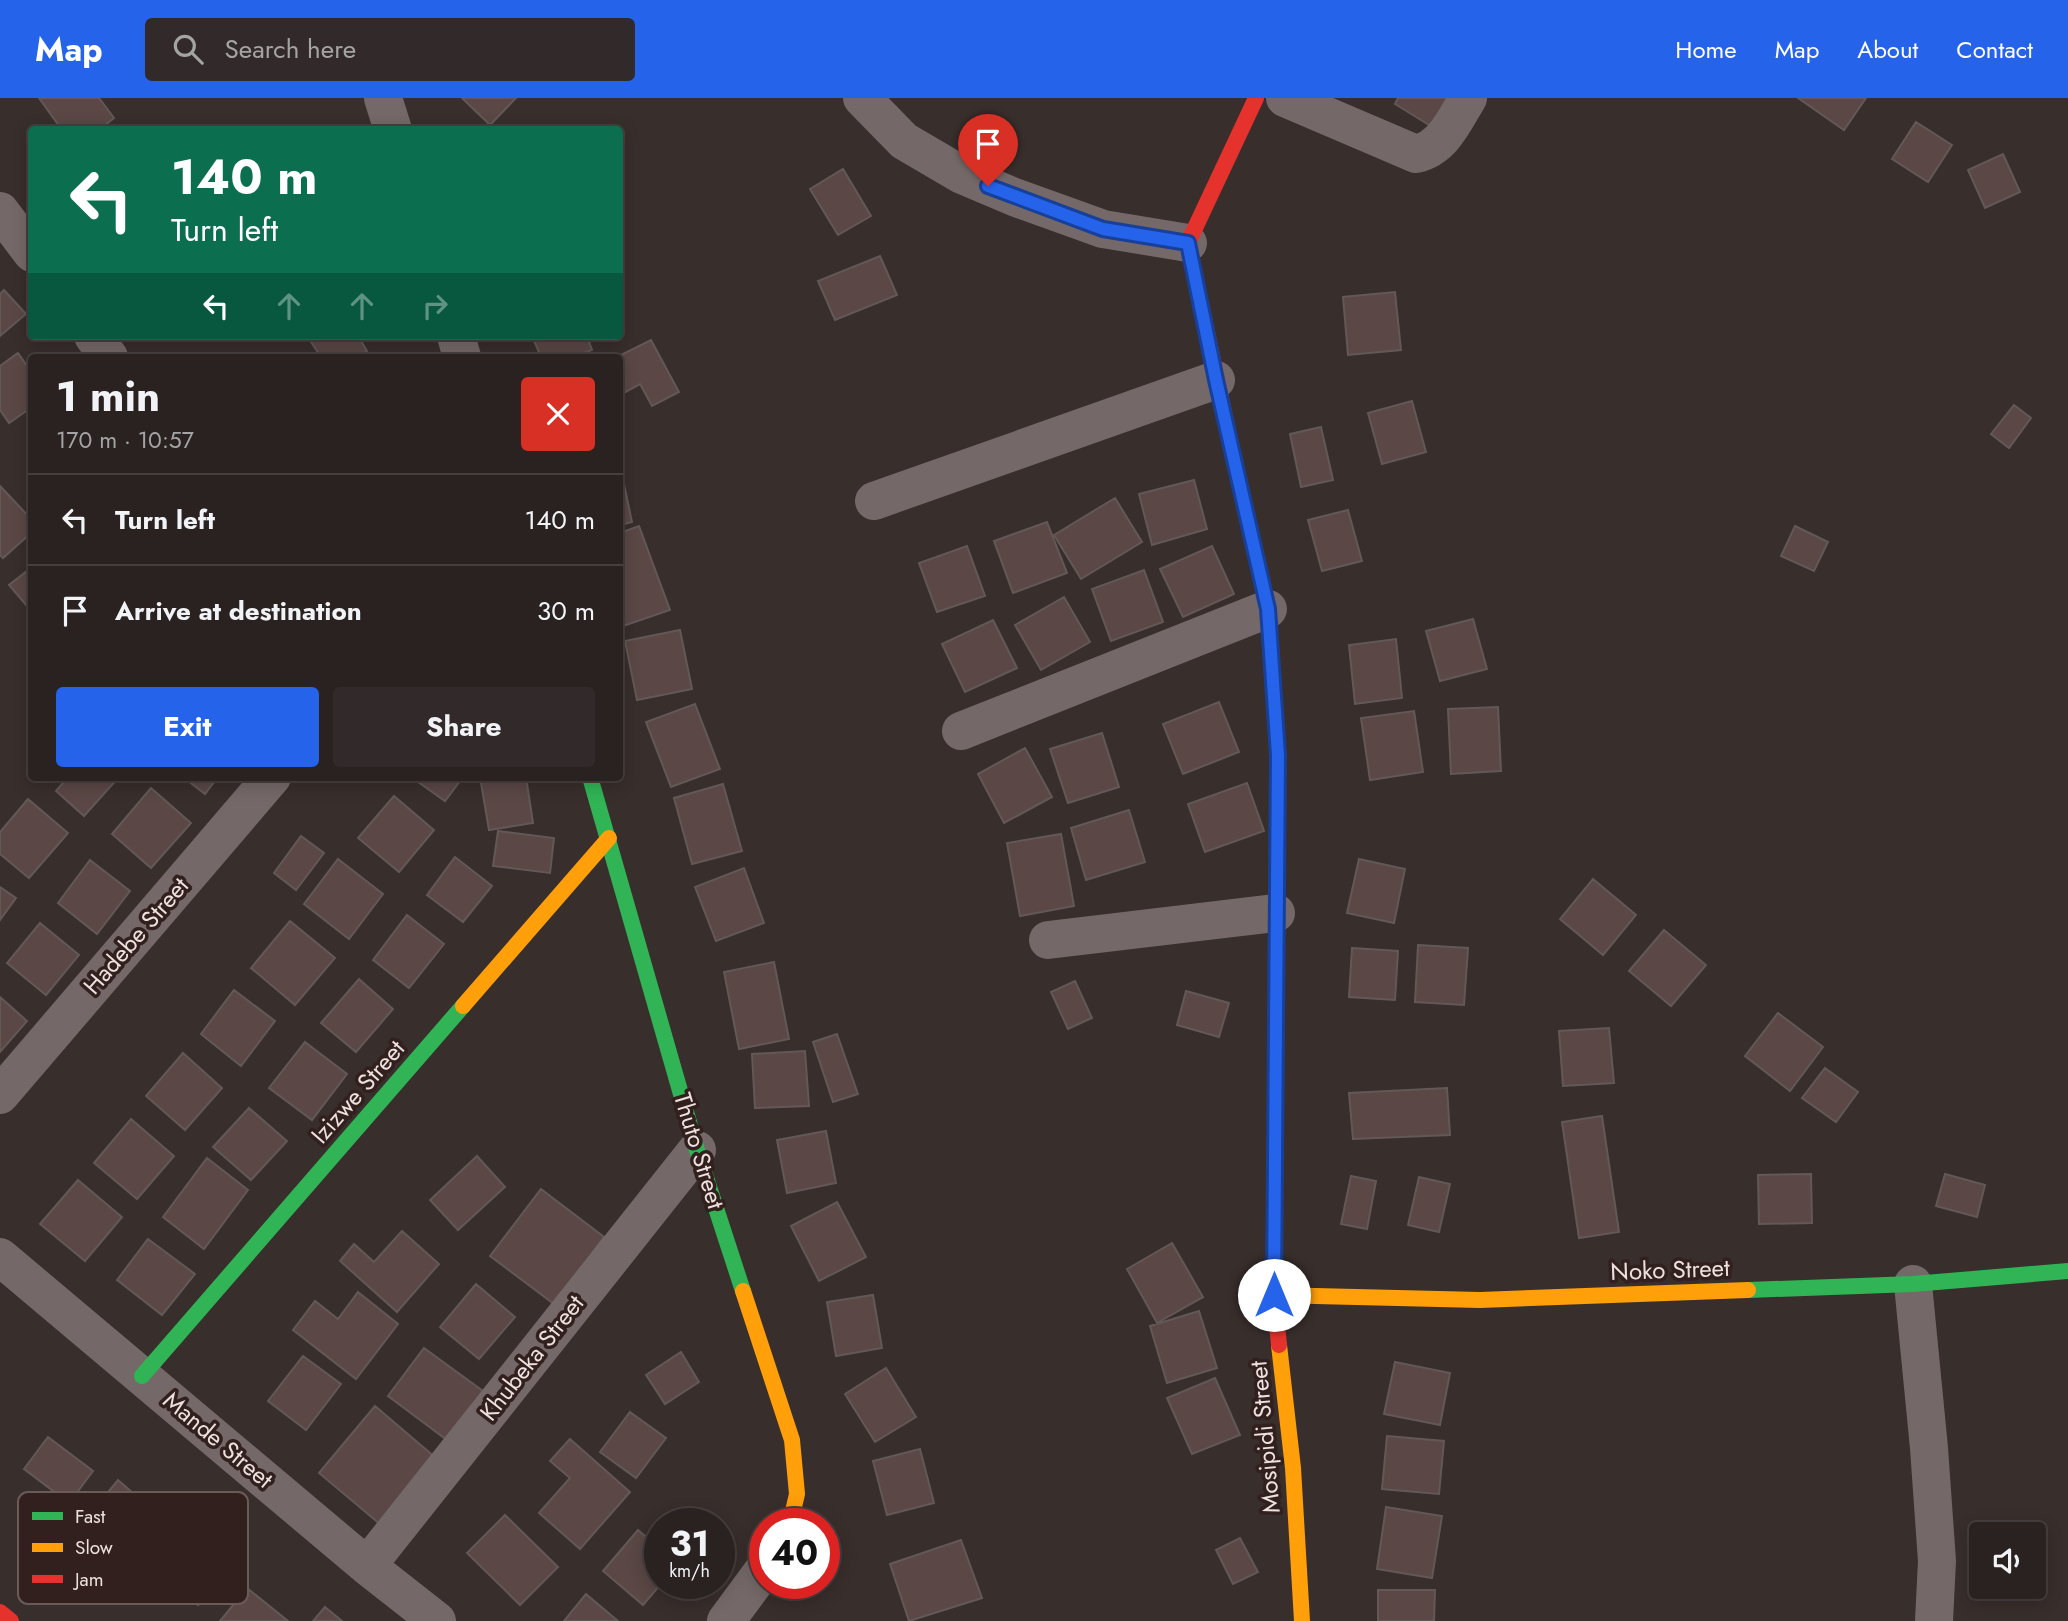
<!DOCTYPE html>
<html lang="en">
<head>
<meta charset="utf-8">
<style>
  :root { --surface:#2a2221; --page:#322a2a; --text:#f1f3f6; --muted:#a5a4a5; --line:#463f3f; --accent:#2563eb }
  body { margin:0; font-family:Jost,sans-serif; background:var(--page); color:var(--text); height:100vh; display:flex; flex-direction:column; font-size:26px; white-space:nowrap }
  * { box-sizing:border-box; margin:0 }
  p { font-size:23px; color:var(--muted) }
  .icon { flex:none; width:38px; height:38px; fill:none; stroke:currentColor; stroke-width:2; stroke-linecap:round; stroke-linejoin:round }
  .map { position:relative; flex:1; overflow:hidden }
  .side { position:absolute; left:28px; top:256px; width:595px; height:427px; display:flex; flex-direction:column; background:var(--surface); border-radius:7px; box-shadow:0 4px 18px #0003,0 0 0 2px var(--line) }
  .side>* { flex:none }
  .top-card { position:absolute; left:28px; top:28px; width:595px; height:214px; border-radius:7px; box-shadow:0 4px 18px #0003,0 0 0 2px var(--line); background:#0b6e4f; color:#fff; overflow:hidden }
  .tools { position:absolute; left:1969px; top:1424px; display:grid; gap:14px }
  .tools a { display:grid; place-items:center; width:77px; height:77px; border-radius:7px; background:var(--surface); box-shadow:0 4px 18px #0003,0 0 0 2px var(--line); font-size:35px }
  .speed { position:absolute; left:644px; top:1410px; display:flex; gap:14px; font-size:35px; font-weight:700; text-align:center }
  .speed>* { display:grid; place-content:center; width:91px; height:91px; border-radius:50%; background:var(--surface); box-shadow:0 4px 18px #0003,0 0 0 2px var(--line); line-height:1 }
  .speed small { font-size:18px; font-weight:400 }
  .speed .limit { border:10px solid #d22; background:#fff; color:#111 }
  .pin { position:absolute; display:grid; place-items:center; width:60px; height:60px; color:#fff; margin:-72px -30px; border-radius:50% 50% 50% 0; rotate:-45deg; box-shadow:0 0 7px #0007 }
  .pin .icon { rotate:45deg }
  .me { position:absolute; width:77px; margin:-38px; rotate:0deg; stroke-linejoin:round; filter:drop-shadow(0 0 5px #0008) }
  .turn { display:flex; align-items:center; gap:24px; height:147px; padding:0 28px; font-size:32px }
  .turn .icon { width:91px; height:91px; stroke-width:2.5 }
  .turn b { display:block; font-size:49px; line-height:60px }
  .lanes { display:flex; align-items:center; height:66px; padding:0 28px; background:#0003; justify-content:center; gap:35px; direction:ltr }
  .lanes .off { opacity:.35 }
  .round { display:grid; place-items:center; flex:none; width:74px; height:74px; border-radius:7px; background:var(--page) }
  .overview { display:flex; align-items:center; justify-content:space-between; height:119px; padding:0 28px }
  h1 { font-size:42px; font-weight:700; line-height:52px }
  .button { display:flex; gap:14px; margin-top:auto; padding:14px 28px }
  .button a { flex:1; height:80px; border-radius:7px; background:var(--accent); color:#fff; font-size:28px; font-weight:700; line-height:80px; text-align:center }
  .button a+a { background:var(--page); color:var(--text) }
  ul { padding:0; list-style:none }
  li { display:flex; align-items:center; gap:21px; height:91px; padding:0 28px; border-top:2px solid var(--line) }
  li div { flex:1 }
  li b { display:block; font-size:26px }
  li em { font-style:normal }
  header { display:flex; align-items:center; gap:42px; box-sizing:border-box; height:98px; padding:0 35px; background:var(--accent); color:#fff }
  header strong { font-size:33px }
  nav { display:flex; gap:38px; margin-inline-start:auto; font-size:24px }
  .search { width:490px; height:63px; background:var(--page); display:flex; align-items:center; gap:18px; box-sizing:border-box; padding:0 24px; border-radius:7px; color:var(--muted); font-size:26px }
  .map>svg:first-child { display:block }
  .building { fill:#5a4746; stroke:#625957; stroke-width:2 }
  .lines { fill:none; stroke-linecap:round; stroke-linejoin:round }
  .street { stroke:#746968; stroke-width:38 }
  .fast { stroke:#30b455; stroke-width:16 }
  .slow { stroke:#ff9f0a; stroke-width:16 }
  .jam { stroke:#e5322d; stroke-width:16 }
  .route-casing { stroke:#184099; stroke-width:18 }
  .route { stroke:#2563eb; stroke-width:12 }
  .labels { text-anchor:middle; stroke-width:7; stroke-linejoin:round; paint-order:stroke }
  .street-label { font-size:24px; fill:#ede1df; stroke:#32201e }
  .key { fill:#32201e; stroke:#6a5a58; stroke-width:2 }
  .key-label { font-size:19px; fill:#ede1df }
</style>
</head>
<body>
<header>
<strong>Map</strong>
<div class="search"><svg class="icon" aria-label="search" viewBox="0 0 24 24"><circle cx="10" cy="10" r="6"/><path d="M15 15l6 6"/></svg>Search here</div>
<nav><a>Home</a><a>Map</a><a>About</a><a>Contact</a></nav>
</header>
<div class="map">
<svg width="2068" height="1523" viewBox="0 0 2068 1523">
  <rect width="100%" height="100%" fill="#382e2c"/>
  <path class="building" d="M39,0H99L114,20L99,32H62Z
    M39,0H99L114,20L99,32H62Z
    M462,0H516L490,27Z
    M1398,0H1457L1437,32L1395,6Z
    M1798,0H1866L1844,32Z
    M1916,24L1952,47L1928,84L1892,61Z
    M2003,56L2020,94L1985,110L1968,72Z
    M843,71L871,118L838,137L810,91Z
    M880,158L897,197L835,222L818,183Z
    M880,158L897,197L835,222L818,183Z
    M4,192L26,216L0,238V196Z
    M1395,194L1401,252L1348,257L1343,199Z
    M307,238H358L367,253L358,259H321Z
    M532,238H587L592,252L574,259H541Z
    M651,242L679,294L652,308L640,286L620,297V259H617Z
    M18,255L32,275V309L9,325L0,312V268Z
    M18,255L32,275V309L9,325L0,312V268Z
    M1412,303L1426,354L1382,366L1368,315Z
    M2014,307L2031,320L2009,350L1991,336Z
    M2014,307L2031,320L2009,350L1991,336Z
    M1321,329L1333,382L1301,389L1290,336Z
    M620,367L632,424L620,427Z
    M1194,382L1207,431L1152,447L1139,396Z
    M0,388L32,422V434L3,460L0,457Z
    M1115,400L1142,444L1081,481L1054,437Z
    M1348,412L1362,463L1322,473L1308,422Z
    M1047,424L1067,475L1013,495L994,443Z
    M639,428L670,512L620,529V435Z
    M639,428L670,512L620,529V435Z
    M1795,428L1828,444L1814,473L1781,458Z
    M967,448L985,498L937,514L919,465Z
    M1212,448L1234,496L1183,519L1160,471Z
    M32,469V514L9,487Z
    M1144,472L1163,524L1111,543L1092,491Z
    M1064,499L1090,544L1041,572L1015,527Z
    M1473,521L1487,571L1440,583L1426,533Z
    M993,522L1017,570L965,594L942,546Z
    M993,522L1017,570L965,594L942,546Z
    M680,532L692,591L637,602L625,543Z
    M1396,541L1402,600L1355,606L1349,547Z
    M1396,541L1402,600L1355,606L1349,547Z
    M1219,604L1239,654L1183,676L1163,626Z
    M695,606L720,671L671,689L646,624Z
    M695,606L720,671L671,689L646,624Z
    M1498,609L1501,673L1451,676L1448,611Z
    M1414,613L1423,674L1370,682L1361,620Z
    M1414,613L1423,674L1370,682L1361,620Z
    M1102,635L1119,689L1068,705L1050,651Z
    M1025,650L1052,699L1004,725L978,676Z
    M68,679H119L84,718L56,693Z
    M183,679H218L205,696Z
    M411,679H463L445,703Z
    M480,679H526L533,725L489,732Z
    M1247,685L1264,733L1205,754L1188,706Z
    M723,686L742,753L692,766L674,700Z
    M151,690L191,725L151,770L112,736Z
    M394,698L434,732L399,774L358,740Z
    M28,701L68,735L29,780L0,756V734Z
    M1129,712L1145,764L1086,782L1071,730Z
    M498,733L554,740L550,775L493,768Z
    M498,733L554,740L550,775L493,768Z
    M1061,736L1074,808L1020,818L1007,745Z
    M1061,736L1074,808L1020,818L1007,745Z
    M301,738L324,755L296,792L274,775Z
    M455,759L492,788L463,824L427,797Z
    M455,759L492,788L463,824L427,797Z
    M338,761L383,796L349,841L304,806Z
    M338,761L383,796L349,841L304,806Z
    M1359,761L1405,771L1394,825L1347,815Z
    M90,762L130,793L97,836L58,805Z
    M744,770L764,825L716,843L695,789Z
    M1593,781L1636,817L1603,857L1560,821Z
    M0,789L16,800L0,822Z
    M407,817L444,846L409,890L373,862Z
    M290,823L335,860L295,907L251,870Z
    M40,825L79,857L46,897L7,865Z
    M1664,832L1706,867L1671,908L1629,873Z
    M1418,847L1468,850L1464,907L1415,904Z
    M1352,850L1398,853L1395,902L1349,899Z
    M774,864L789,941L739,951L724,874Z
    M774,864L789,941L739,951L724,874Z
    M359,881L393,911L356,954L321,925Z
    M1075,883L1092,920L1068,931L1051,894Z
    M234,892L275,923L241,968L201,936Z
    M234,892L275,923L241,968L201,936Z
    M1186,893L1229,905L1219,939L1177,927Z
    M0,899L27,923L0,954Z
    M0,899L27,923L0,954Z
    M1778,915L1823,949L1790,993L1745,958Z
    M1778,915L1823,949L1790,993L1745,958Z
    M1609,930L1614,985L1563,988L1559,933Z
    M837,936L858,996L833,1004L813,944Z
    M305,944L347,976L312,1022L269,990Z
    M805,953L809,1008L755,1010L752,956Z
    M183,955L222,990L185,1032L146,998Z
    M1825,970L1858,994L1836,1024L1802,1000Z
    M1447,990L1450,1037L1353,1041L1349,995Z
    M1447,990L1450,1037L1353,1041L1349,995Z
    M249,1010L287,1043L251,1082L213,1049Z
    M249,1010L287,1043L251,1082L213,1049Z
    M1602,1018L1619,1134L1579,1140L1562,1024Z
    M131,1021L174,1058L137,1101L94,1065Z
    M826,1033L836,1085L787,1095L777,1042Z
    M477,1058L505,1089L458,1132L430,1102Z
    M207,1060L248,1092L204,1151L163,1119Z
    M1811,1076L1812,1125L1759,1126L1758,1077Z
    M1945,1076L1985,1087L1977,1119L1936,1108Z
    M1351,1078L1376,1083L1367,1131L1341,1126Z
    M1419,1079L1450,1086L1439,1134L1408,1127Z
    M78,1082L122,1119L85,1163L40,1126Z
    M541,1091L604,1139L554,1206L490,1158Z
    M837,1104L866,1159L819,1183L791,1128Z
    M402,1133L439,1166L397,1214L340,1163L354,1146L374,1164Z
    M148,1141L195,1176L162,1217L117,1182Z
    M1172,1145L1203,1199L1157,1225L1127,1171Z
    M476,1186L515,1219L479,1261L440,1229Z
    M358,1194L398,1226L356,1281L293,1232L315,1203L338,1221Z
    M873,1197L882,1250L836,1258L827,1204Z
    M1199,1213L1217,1270L1167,1285L1150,1228Z
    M1199,1213L1217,1270L1167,1285L1150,1228Z
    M424,1250L487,1296L451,1345L388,1298Z
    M424,1250L487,1296L451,1345L388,1298Z
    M681,1254L699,1284L665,1306L646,1277Z
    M303,1258L341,1286L306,1332L268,1303Z
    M1395,1264L1450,1275L1440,1327L1384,1316Z
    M886,1270L916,1319L875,1344L845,1296Z
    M1215,1280L1240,1337L1192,1356L1167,1300Z
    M375,1308L436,1360L381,1427L319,1375Z
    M630,1314L666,1340L636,1380L600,1354Z
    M1387,1338L1444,1343L1439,1396L1382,1391Z
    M1387,1338L1444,1343L1439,1396L1382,1391Z
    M48,1339L93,1373L69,1405L24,1371Z
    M570,1341L630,1394L580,1451L539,1415L570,1380L550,1363Z
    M920,1351L934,1405L887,1417L873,1363Z
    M118,1382L164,1422L109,1487L60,1445L80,1421L84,1424Z
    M1386,1409L1442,1418L1432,1480L1377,1471Z
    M505,1417L558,1469L520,1507L467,1455Z
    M184,1430L230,1469L198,1507L152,1468Z
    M638,1432L660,1451L661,1486L643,1507L603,1473Z
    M1240,1440L1258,1474L1233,1486L1216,1452Z
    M961,1442L982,1500L909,1523L890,1466Z
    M961,1442L982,1500L909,1523L890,1466Z
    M247,1490L288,1523H220Z
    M247,1490L288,1523H220Z
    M1378,1492H1435L1434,1523H1378Z
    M586,1496L618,1523H564Z
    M325,1509L342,1523H313Z"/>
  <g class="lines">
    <path class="street" d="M383,0L393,32
      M862,0L904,43L962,77L1014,99L1103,131L1188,145
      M1285,0L1416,56C1443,50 1454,23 1468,0
      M0,113L32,155
      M93,238L109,259
      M456,238L462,259
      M874,403L1216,282
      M961,633L1268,511
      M1048,842L1276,815
      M0,997L272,679
      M0,1159L367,1468L437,1523
      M1913,1186L1929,1350L1937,1463L1934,1523
      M367,1468L697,1052
      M726,1523L765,1470"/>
    <path class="fast" d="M1236,371L1268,511L1278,657L1276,939
      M590,679L697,1052L743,1193
      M1748,1192L1913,1186L2068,1173
      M142,1278L463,908"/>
    <path class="slow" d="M463,908L609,740
      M743,1193L792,1342L797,1396L790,1426
      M1274,1197L1480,1202L1748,1192
      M1279,1247L1293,1370L1302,1523"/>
    <path class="jam" d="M1236,371L1188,145L1256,0
      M1276,939L1274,1197L1279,1247
      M0,1514L11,1523"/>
  </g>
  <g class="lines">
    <defs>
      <path id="route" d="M988,88L1103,131L1188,145L1216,282L1268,511L1278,657L1274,1197"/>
    </defs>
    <use href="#route" class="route-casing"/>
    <use href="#route" class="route"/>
  </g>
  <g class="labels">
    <g class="street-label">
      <text transform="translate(136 838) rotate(-49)" y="8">Hadebe Street</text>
      <text transform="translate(358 994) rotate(-49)" y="8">Izizwe Street</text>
      <text transform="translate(699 1053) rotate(73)" y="8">Thuto Street</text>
      <text transform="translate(1670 1172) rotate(-2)" y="8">Noko Street</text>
      <text transform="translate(532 1260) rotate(-52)" y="8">Khubeka Street</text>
      <text transform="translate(1265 1339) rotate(-95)" y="8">Mosipidi Street</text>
      <text transform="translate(218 1342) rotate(40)" y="8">Mande Street</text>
    </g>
  </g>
  <rect x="18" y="1394" width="230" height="112" rx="10" class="key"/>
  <rect x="32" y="1414" width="31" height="8" fill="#30b455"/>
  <rect x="32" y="1445" width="31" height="9" fill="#ff9f0a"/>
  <rect x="32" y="1477" width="31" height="8" fill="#e5322d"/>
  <g class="key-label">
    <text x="75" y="1425">Fast</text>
    <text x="75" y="1456">Slow</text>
    <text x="75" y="1488">Jam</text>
  </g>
</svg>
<div class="tools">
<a><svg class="icon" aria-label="sound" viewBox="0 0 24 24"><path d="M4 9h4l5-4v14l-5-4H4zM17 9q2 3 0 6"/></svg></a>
</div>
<div class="speed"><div>31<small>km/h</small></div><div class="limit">40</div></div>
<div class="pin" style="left:988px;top:88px;background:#d93025"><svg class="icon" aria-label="arrive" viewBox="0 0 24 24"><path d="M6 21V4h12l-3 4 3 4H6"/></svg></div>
<svg class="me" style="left:1274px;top:1197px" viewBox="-20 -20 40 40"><circle r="19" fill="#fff"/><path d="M0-13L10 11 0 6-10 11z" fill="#2563eb"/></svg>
<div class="top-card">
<div class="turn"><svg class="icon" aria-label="left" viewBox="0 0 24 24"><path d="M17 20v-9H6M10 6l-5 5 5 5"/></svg><div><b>140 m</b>Turn left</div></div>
<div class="lanes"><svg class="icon" aria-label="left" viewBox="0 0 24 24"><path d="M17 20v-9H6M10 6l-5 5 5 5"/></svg><svg class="icon off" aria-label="ahead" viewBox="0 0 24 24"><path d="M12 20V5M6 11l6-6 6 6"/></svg><svg class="icon off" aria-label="ahead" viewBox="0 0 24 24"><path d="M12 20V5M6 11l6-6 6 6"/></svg><svg class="icon off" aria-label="right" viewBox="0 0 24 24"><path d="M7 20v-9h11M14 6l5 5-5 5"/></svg></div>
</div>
<section class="side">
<div class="overview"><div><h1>1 min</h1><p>170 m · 10:57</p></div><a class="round" style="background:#d93025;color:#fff"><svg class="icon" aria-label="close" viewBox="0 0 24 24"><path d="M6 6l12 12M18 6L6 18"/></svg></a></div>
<ul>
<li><svg class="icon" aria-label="left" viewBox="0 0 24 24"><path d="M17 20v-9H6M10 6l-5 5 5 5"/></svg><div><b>Turn left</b></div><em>140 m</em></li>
<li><svg class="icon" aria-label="arrive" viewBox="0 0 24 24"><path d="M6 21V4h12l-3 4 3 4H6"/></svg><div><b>Arrive at destination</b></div><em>30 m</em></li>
</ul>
<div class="button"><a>Exit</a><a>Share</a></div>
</section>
</div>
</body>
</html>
